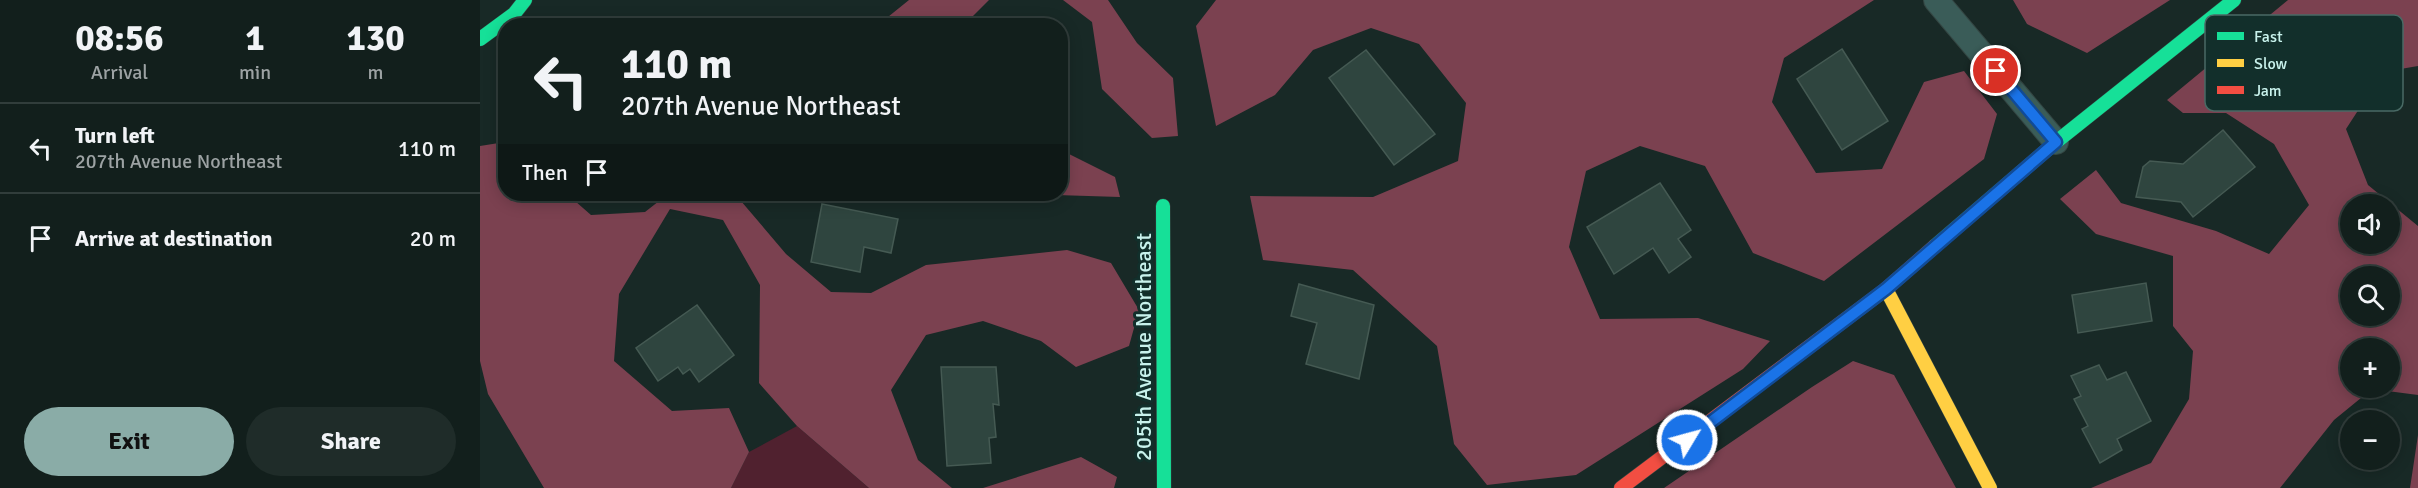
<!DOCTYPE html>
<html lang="en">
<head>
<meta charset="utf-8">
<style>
  :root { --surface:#121f1c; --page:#1f2c29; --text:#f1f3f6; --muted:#9ca2a3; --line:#313d3b; --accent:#8aaca7 }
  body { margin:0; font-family:Signika,sans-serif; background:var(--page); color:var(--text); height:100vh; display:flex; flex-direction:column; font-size:22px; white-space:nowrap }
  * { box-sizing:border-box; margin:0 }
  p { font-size:20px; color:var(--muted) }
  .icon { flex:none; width:33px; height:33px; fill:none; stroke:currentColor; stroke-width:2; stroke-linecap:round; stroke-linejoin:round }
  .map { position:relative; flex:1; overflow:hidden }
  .drawer { display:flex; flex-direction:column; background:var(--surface); width:480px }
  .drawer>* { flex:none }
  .hud { position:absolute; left:18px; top:18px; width:570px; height:183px; border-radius:24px; box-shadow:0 3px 15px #0003,0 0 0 2px var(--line); background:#121f1c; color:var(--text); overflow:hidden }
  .controls { position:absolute; left:1860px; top:194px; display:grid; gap:12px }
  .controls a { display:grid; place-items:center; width:60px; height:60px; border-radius:50%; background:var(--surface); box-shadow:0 3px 15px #0003,0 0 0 2px var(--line); font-size:30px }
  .pin { position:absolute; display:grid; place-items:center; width:51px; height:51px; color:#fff; margin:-26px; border:3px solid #fff; border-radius:50%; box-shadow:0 2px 6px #0007 }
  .me { position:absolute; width:66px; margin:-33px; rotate:53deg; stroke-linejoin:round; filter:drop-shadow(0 0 4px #0008) }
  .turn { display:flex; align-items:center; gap:21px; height:126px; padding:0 24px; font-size:27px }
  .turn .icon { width:78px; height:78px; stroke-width:2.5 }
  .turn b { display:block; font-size:42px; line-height:51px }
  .then { display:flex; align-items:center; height:57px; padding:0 24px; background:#0003; gap:12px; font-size:22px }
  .eta { display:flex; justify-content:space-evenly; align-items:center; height:102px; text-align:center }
  .eta b { font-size:36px; font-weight:700; line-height:42px }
  .button { display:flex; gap:12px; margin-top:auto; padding:12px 24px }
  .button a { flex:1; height:69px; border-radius:36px; background:var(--accent); color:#111; font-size:24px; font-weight:700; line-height:69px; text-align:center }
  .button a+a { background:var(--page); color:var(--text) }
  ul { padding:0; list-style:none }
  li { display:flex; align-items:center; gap:18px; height:90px; padding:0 24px; border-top:2px solid var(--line) }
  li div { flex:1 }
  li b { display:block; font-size:22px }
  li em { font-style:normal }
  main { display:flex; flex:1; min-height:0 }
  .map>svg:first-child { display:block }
  .green { fill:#50212f }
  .forest { fill:#7b4150; fill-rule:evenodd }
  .building { fill:#2f453f; stroke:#455a53; stroke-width:1.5 }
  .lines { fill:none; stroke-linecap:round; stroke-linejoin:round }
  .street-casing { stroke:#344643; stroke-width:26 }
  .fast-casing { stroke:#344643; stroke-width:15 }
  .slow-casing { stroke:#344643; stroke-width:15 }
  .jam-casing { stroke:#344643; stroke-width:15 }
  .street { stroke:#3a5c58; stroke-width:24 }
  .fast { stroke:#16e098; stroke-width:14 }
  .slow { stroke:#ffcf43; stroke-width:14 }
  .jam { stroke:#f24e42; stroke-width:14 }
  .route-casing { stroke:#114b97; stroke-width:15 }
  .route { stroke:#1a73e8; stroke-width:10 }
  .labels { text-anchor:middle; stroke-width:6; stroke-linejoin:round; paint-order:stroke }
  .street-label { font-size:22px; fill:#c8f2ec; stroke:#122f2b }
  .key { fill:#122f2b; stroke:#496a65; stroke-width:1.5 }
  .key-label { font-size:16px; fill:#c8f2ec }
</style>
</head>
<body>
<main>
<section class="drawer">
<div class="eta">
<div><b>08:56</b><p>Arrival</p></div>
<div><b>1</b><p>min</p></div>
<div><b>130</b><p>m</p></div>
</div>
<ul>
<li><svg class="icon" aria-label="left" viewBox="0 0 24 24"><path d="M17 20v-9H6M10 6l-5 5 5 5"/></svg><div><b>Turn left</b><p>207th Avenue Northeast</p></div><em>110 m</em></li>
<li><svg class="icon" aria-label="arrive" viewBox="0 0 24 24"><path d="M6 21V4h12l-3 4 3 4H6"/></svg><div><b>Arrive at destination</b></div><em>20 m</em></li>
</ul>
<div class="button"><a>Exit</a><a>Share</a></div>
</section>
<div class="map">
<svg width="1938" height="488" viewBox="0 0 1938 488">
  <rect width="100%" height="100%" fill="#182926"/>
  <path class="green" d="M317,426L389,488H251L269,452Z"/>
  <path class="forest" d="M429,0H509L484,25H398Z
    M583,0H628L657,43L693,78L698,136L672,138L622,89L612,22Z
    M736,0H1394L1304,58L1292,102L1336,173L1402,169L1444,82L1484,71L1517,114L1504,159L1344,281L1273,253L1225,166L1160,146L1106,171L1089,247L1120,319L1218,318L1290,341L1263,369L1096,475L1007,485L974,444L957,346L873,270L783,260L770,196L893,197L978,161L986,103L939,44L891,28L833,50L795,95L736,126L716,26Z
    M1533,0H1690L1607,53L1547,24Z
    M1808,0H1938V66L1903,72L1866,129L1888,185L1938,226V395L1892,389L1854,420L1800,488H1611L1671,463L1709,399L1713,351L1693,326V256L1616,234L1580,199L1616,170L1641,203L1736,231L1789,254L1829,205L1794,144L1746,113H1703L1687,100ZM1870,204H1910V243H1870ZM1870,276H1910V315H1870ZM1870,348H1910V387H1870Z
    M25,142L26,194H87L111,215L165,212L188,194H255L306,254L351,292L391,293L446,265L587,250L631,263L659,310L649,346L596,367L561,341L503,321L446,335L411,390L438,460L472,488H389L317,426L279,383L280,285L243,220L190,209L139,294L134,361L192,411L249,408L269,452L251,488H64L8,394L0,361V146Z
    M581,152L587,153L635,177L640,197L544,194H580Z
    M1373,361L1414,375L1476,488H1184L1332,387Z
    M1938,435V488H1930Z
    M601,457L637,477L634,488H503Z"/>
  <path class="building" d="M1362,49L1408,121L1362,150L1317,79Z
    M886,50L955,134L914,165L849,78Z
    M1743,130L1775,167L1713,217L1701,202L1656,197L1663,167L1670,161L1703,164Z
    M1180,183L1211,230L1198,239L1211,257L1189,273L1173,248L1134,274L1107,227Z
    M342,204L418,219L411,253L384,247L380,272L331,262Z
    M1666,283L1672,321L1598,333L1592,295Z
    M819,284L894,305L879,379L826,364L837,323L811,316Z
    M217,305L254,355L219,382L210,369L203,374L198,367L178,381L156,348Z
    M1619,365L1627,380L1646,372L1671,421L1637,439L1642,450L1620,463L1602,429L1608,426L1594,399L1601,396L1591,376Z
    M461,367H516L519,405L513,404L516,437L509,438L511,463L467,466Z"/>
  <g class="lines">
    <defs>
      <path id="street" d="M1456,0L1576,142"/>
      <path id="fast" d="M0,39L34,14L45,0
        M683,206L684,488
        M1455,246L1576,142L1754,0"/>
      <path id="slow" d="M1406,289L1510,488"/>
      <path id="jam" d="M1141,488L1406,289L1455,246"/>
    </defs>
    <use href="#street" class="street-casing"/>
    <use href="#fast" class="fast-casing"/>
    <use href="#slow" class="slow-casing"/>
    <use href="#jam" class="jam-casing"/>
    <use href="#street" class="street"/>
    <use href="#fast" class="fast"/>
    <use href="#slow" class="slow"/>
    <use href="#jam" class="jam"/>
  </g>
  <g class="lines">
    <defs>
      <path id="route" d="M1207,440L1406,289L1576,142L1516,71"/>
    </defs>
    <use href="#route" class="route-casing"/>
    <use href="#route" class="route"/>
  </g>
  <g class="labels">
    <g class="street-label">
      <text transform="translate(663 347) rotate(-90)" y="8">205th Avenue Northeast</text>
    </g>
  </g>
  <rect x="1725" y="15" width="198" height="96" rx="9" class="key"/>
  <rect x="1737" y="32" width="27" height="8" fill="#16e098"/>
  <rect x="1737" y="59" width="27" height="8" fill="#ffcf43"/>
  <rect x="1737" y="86" width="27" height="8" fill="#f24e42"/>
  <g class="key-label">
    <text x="1774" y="42">Fast</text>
    <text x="1774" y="69">Slow</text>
    <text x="1774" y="96">Jam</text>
  </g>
</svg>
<div class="controls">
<a><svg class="icon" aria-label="sound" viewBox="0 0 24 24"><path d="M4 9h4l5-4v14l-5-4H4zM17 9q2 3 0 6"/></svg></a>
<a><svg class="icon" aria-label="search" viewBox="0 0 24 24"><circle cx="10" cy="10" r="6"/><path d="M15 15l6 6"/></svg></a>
<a>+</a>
<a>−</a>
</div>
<div class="pin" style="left:1516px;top:71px;background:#d93025"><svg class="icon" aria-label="arrive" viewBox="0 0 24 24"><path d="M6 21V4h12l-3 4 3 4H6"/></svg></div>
<svg class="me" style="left:1207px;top:440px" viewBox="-20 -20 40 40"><circle r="17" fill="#1a73e8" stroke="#fff" stroke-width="3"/><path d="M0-11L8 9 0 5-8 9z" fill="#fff"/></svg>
<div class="hud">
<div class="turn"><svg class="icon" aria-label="left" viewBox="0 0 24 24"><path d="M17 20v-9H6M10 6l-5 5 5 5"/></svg><div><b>110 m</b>207th Avenue Northeast</div></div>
<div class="then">Then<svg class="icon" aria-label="arrive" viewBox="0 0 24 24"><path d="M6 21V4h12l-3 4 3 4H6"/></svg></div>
</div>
</div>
</main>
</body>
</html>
